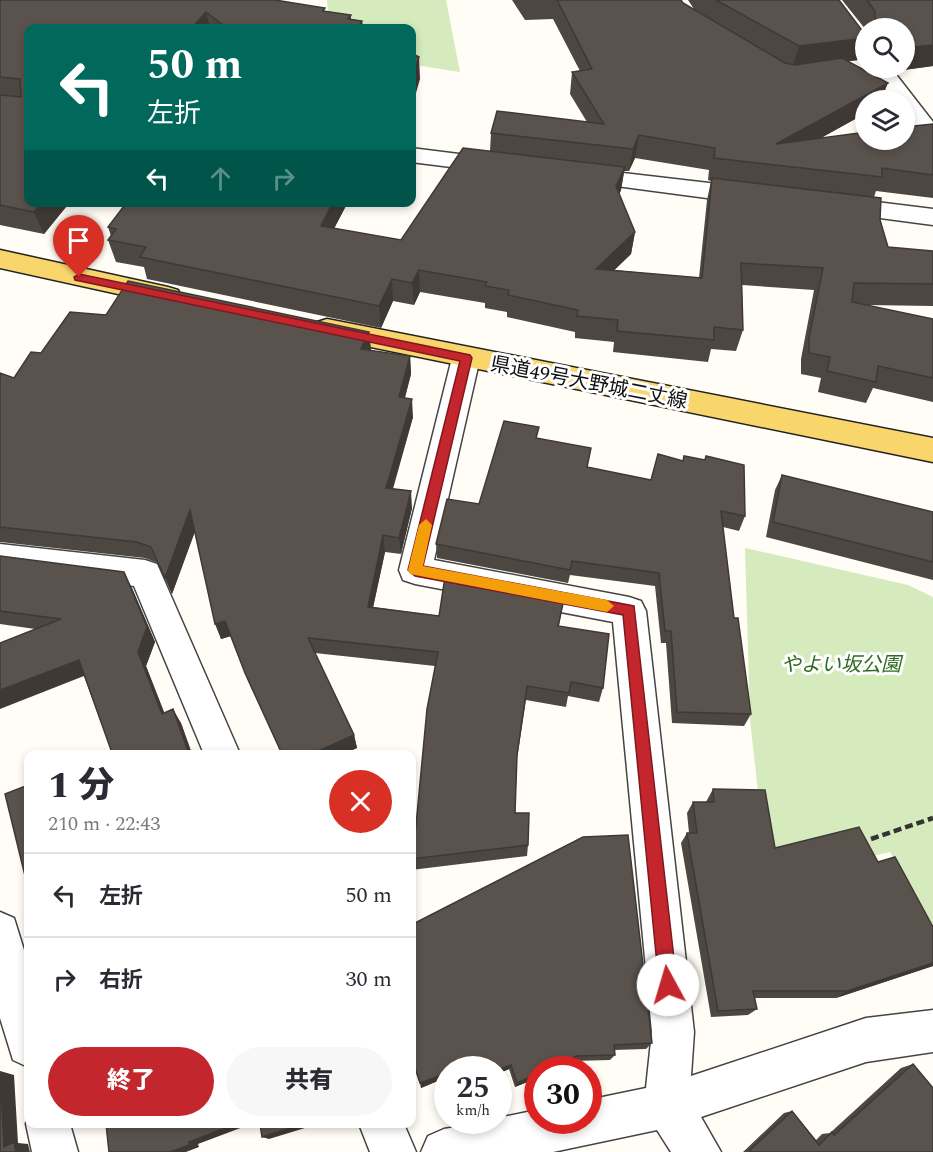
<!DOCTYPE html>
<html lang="ja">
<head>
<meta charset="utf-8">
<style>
  :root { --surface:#fff; --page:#f7f7f7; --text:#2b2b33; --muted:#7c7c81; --line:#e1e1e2; --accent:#c4262e }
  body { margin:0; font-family:Spectral,"Noto Sans JP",serif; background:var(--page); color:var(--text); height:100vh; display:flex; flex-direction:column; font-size:22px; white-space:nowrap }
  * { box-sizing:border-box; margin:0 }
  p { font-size:20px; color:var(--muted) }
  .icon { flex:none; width:33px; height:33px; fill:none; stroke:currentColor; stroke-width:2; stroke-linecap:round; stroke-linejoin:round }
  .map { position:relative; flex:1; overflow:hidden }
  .side { position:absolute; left:24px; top:750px; width:392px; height:378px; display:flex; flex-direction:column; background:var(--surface); border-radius:12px; box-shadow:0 3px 9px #0003 }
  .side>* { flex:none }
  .banner { position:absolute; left:24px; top:24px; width:392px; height:183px; border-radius:12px; box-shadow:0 3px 9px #0003; background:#00695c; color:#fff; overflow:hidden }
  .controls { position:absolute; left:855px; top:18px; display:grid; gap:12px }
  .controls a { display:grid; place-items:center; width:60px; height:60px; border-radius:50%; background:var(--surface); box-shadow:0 3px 9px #0003; font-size:30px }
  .speed { position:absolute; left:434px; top:1056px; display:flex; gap:12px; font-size:30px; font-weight:700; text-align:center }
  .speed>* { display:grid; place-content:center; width:78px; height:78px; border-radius:50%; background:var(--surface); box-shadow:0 3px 9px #0003; line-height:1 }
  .speed small { font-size:15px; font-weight:400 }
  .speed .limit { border:9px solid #d22; background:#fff; color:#111 }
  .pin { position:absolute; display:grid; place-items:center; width:51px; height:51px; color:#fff; margin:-62px -26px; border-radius:50% 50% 50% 0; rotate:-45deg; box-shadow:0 0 6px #0007 }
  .pin .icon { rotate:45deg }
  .me { position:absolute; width:66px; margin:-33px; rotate:354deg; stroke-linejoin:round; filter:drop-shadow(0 0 4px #0008) }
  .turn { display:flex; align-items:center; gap:21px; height:126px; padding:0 24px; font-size:27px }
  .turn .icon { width:78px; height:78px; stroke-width:2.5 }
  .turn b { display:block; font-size:42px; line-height:51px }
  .lanes { display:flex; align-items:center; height:57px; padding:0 24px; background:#0003; justify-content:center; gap:30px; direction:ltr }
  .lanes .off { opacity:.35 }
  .round { display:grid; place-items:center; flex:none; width:63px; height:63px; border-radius:32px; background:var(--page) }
  .overview { display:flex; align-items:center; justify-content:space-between; height:102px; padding:0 24px }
  h1 { font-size:36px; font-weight:800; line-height:45px }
  .action { display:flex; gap:12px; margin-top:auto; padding:12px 24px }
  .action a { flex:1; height:69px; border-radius:36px; background:var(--accent); color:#fff; font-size:24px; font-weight:800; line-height:69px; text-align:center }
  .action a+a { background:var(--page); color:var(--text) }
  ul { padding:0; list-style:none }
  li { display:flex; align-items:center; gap:18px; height:84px; padding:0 24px; border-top:2px solid var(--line) }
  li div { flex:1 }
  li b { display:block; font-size:22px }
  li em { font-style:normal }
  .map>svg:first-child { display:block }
  .green { fill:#d5ebbd }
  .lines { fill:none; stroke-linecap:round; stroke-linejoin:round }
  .minor-casing { stroke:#444; stroke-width:3 }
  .major-casing { stroke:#222; stroke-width:3 }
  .path { stroke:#333; stroke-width:4.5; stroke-dasharray:8 4; stroke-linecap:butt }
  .minor { fill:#fff; fill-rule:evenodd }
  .major { fill:#f9d66b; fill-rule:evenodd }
  .wall { fill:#4d4742; fill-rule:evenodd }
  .shaded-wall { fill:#3f3936 }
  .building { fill:#5a524d; stroke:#3f3936; stroke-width:1.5 }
  .route { fill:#c4262e; stroke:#7f191e; stroke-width:1.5 }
  .slow { fill:#f59e0b }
  .labels { text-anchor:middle; stroke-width:6; stroke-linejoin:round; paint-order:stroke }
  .street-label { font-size:20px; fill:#111; stroke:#fff }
  .park-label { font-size:20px; font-style:italic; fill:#2f6b1f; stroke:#fff }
</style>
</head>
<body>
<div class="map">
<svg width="933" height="1152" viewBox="0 0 933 1152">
  <rect width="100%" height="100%" fill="#fffdf5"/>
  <path class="green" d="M327,0H446L460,72L421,66L411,61V28H338L329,24Z
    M745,548L908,585L933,597V931L890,852L768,881L750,720Z"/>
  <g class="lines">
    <defs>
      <path id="minor" d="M869,68H891L933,122V145L925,143L904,116V100H893Z
        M411,148L499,159L508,161L511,166L508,171L499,173L411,162Z
        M580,168L752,188L761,191L764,196L761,201L752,204L571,180L568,175L571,170Z
        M836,197L933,209V225L827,211L824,205L827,199Z
        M466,348L476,351L480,358L434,560L629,597L641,601L646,611L694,1032L691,1076L866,1018L933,1010V1052L866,1062L701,1117L721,1152H671L657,1130L553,1152H421L428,1136L444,1129L498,1120V1118L537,1110V1120H588V1100L646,1088L652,1032L613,622L415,584L403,580L399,570L452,358L456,351Z
        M0,544L145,560L157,564L240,754H204L134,586L0,570Z
        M0,912L14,918L28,963V1067L13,1060L0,1018Z
        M28,1117V1124H70L78,1152H32L26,1124Z
        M359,1124H404L416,1152H370Z"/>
      <path id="major" d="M0,250L168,287L178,290L181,296L178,302L168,305L0,268Z
        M327,319L933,438V462L317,336L313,329L317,322Z"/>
    </defs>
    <use href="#minor" class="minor-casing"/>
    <use href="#major" class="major-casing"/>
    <path class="path" d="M871,839L933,818"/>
    <use href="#minor" class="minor"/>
    <use href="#major" class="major"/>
  </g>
  <path class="wall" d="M0,0L325,11L351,15V19L362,21L363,28H28L70,202L44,234L0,225Z
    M512,0H681L683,3L694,9L688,0H839L864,33H866V59L848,61L866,113L821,138L933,124V198L876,191L874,197L888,247L933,251V306L866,305L933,319V402L873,388L866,403L818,392L821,378L801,374V359L814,290L742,285L743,330L736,351L711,349L708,362L613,352L614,342L575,338V332L507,317V312L485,308V303L420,292L414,305L393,301L381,328L147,279L144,267L116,262L108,240L111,236L108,227L127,202H348L334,228L401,240L490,151L491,133L587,122L570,94L572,72L580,71L553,19L525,20ZM635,158L709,170L708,180L711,181L707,200L699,278L614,270L631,254L635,232L619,194L621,190L624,171H629Z
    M842,0H933V66L896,71L893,68H904V28H866V30Z
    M106,315L369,332L371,351L410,356L411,374L405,398L413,417L393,489L412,508L401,554L385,552L373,607L439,616L564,599L559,626L603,688L599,702L568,696L566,707L526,700L517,759L515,813L528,845L527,856L411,870V853L413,857L435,666L315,653L354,735L357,748L343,754H282L251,687L231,636L221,639L195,531L172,594L158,563L145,558L0,542V373L14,378L41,353Z
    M538,438L588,467L745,516L739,531L723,527L734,618L751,714L744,726L672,723L666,643H661L655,586L570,575L568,583L437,558L436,544L479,504Z
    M782,475L933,512V580L766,537L775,490Z
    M0,556L132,588L155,642L146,666L164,713L181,723L192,754H100L111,750L84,676L35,629L0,624Z
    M713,789L775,848L933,966L836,998H755L757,1009L748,1015L711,1017L681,843L687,833H689L687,813L693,802H706Z
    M411,925L652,1043L646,1049L614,1050L615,1055L610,1060L574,1061L537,1070V1078L515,1087L509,1069L446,1097L440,1080L421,1088Z
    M913,1064L933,1152H743L784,1113L792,1111L816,1140L822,1134L830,1133L901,1068Z"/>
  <path class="shaded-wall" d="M206,12L210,28H192Z
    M362,21L363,28H358Z
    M866,38V59L792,69L799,46Z
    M933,45V66L896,71L897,68H904V48Z
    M419,57L420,79L411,110V84Z
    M888,83L881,100H866V113L772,165L776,144Z
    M639,135L635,158L629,171L633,149Z
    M625,167L621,190L613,209L616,186Z
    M43,202H70L44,234L34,212Z
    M333,202H348L324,248L321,226Z
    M635,232L631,254L593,291L596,269Z
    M419,270L420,292L414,305L412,283Z
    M392,279L393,301L381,328L379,306Z
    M369,332L371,350L364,368L361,349Z
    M410,356L411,374L400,415L399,397Z
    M412,399L413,417L388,504L386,488Z
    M411,491L412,508L401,554L399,538Z
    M190,510L197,526L172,594L165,578Z
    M383,535L385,552L370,622L368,607Z
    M124,572L132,588L155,642L146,666L170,727L162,714L138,652Z
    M225,621L231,636L221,639L215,624Z
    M79,660L89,674L0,709V690Z
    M173,709L181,723L192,754H189Z
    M354,735L357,748L343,754H312Z
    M933,963V966L836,998L847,991Z
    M577,1056L574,1061L555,1070H547Z
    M511,1065L509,1069L498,1074V1070Z
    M0,1071L14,1075L18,1143L28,1144L30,1152H16L4,1147Z
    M537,1074V1078L515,1087L517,1083Z
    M439,1076L440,1080L421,1088L420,1083Z
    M236,1124H251L198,1144L199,1147L186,1152H170L189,1142Z
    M303,1124H318L269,1139L262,1137Z"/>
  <path class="building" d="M0,0H275L325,8L323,11L351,15L348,19L362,21L358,28H359H227L206,12L192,28H28V202H43L34,212L0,205V95L21,97L20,79L0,77Z
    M557,0H681L683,3L785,63L795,65L842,58L888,83L776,144L866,132V140H904V127L933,124V175L882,168V177L714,158L715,148L639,135L633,149L491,133L497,111L604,124L572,72L592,69Z
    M716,0H839L864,33H866V38L799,46Z
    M867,0H933V45L904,48V28H875V11Z
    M411,53L419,57L411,84Z
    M463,148L625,167L616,186L635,232L596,269L702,278L712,178L881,198L880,220L888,247L933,251V284L854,283L852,302L933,319V378L878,366L876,382L827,371L830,357L809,353V338L823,268L741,263L743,330L714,327V340L617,331L618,320L577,316L578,310L508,295L509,290L485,286L487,282L419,270L412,283L392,279L379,306L140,257L146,247L108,240L116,229L108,227L127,202H333L321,226L401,240Z
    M128,281L369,332L361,349L410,356L399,397L412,399L386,488L411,491L399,538L383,535L368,607L439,616L445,577L564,599L558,626L609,634L603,688L571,682L569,693L527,686L517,755L515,813H529L528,845L411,859V853L413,857L427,709L438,652L308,638L354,735L312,754H282L245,673L225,621L215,624L190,510L165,578L151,547L137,542L0,527V373L14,378L31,352L41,353L70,312L106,315Z
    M504,421L539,427L536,438L591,448L587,467L651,480L658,454L683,461L684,456L705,460L706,456L744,465L745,516L721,511L734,618H738L751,714L677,712L671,631H665L659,573L572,561L570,570L436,544L447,499L479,504Z
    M782,475L933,512V562L773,522Z
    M0,556L124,572L147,627L138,652L162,714L173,709L189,754H100L111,750L79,660L0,690V643L61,619L0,611Z
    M28,785V888L5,794Z
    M713,789L765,790L775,848L859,827L878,862L895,857L933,927V963L847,991H753L757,1009L718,1011L687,833H697L693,802H714Z
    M628,835L652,1043L614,1045L615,1055L577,1056L547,1070H537V1074L517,1083L511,1065L498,1070H447V1092L445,1093L439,1076L420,1083L411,1056V925L583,837Z
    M913,1064L933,1088V1152H752L750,1150L792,1111L819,1145L832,1132L834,1135Z
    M0,1071L4,1147L14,1142L16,1152H22H0Z
    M106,1124H236L189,1142V1145L170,1152H109Z
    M260,1124H303L262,1137Z"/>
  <path class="route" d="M79,274L470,355L472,358L423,566L634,606L677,985L674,991L668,993L662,991L659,985L623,615L415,576L408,570L460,361L75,280L74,277Z"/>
  <path class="slow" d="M426,519L432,525L423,566L607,600L614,606L607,612L410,574L408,570L419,525Z"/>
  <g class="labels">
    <g class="street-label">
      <text transform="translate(589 382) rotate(11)" y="7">県道49号大野城二丈線</text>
    </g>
    <g class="park-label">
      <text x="841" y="671">やよい坂公園</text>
    </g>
  </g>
</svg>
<div class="controls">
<a><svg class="icon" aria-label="search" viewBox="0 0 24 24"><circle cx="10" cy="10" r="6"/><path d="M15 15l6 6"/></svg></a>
<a><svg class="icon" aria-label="layers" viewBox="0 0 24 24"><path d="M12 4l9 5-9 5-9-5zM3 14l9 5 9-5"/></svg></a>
</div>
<div class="speed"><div>25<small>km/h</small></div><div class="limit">30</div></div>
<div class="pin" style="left:79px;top:277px;background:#d93025"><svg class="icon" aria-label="arrive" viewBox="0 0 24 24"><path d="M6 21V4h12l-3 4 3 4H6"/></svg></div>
<svg class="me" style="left:668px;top:985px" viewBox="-20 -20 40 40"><circle r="19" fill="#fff"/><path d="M0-13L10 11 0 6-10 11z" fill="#c4262e"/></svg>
<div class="banner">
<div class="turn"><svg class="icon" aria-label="left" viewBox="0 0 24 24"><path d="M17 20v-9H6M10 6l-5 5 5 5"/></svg><div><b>50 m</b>左折</div></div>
<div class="lanes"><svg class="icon" aria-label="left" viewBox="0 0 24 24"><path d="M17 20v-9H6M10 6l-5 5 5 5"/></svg><svg class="icon off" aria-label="ahead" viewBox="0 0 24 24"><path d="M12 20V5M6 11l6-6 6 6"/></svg><svg class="icon off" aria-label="right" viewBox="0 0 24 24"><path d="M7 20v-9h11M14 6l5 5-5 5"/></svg></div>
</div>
<section class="side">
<div class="overview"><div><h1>1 分</h1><p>210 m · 22:43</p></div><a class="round" style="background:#d93025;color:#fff"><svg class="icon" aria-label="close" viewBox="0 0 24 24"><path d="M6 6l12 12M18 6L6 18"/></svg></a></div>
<ul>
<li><svg class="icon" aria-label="left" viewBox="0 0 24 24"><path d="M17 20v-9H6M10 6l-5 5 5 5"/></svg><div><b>左折</b></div><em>50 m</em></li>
<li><svg class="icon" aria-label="right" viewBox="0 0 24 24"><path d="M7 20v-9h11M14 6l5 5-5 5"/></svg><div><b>右折</b></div><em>30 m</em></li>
</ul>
<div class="action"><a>終了</a><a>共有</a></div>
</section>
</div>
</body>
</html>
